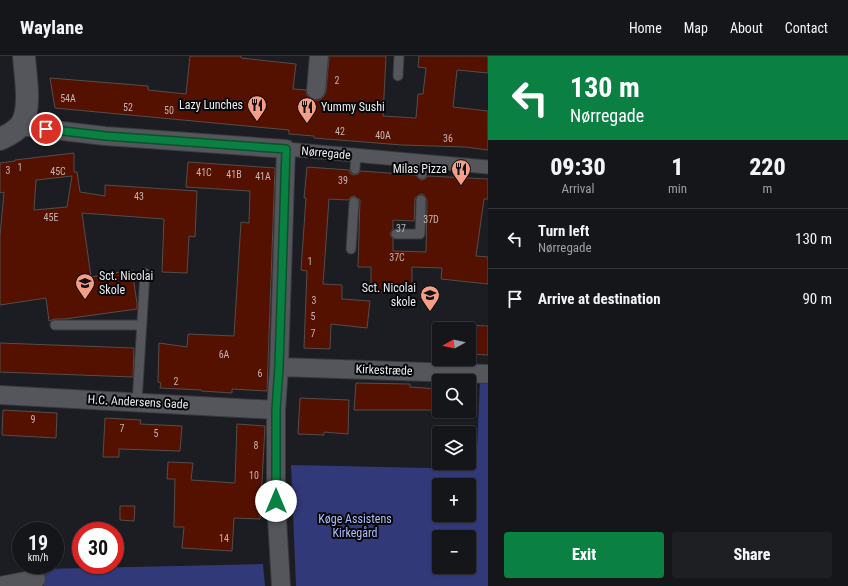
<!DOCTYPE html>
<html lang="en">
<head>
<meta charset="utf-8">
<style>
  :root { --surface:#14161a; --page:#1d1f23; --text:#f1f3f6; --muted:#9d9fa2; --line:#333539; --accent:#0b8043 }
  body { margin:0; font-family:"Roboto Condensed",sans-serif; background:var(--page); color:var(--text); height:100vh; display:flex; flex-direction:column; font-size:15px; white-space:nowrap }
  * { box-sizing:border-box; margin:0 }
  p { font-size:13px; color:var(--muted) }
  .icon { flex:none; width:22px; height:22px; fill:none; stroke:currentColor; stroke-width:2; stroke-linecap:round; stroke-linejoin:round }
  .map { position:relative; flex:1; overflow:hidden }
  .sheet { display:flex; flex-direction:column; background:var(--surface); width:360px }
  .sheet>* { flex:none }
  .guide { background:#0b8043; color:#fff; overflow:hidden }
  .needle { width:26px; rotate:262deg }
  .controls { position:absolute; left:432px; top:266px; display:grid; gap:8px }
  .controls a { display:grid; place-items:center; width:44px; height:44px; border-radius:4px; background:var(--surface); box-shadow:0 1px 3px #0004,0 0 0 1px var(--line); font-size:20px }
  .speed { position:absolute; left:12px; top:466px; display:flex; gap:8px; font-size:20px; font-weight:700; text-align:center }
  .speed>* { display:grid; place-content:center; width:52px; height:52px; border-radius:50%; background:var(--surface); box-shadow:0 1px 3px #0004,0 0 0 1px var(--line); line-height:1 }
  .speed small { font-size:10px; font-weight:400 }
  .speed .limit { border:6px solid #d22; background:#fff; color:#111 }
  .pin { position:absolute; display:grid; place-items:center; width:34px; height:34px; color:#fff; margin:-17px; border:2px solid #fff; border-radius:50%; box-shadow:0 1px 4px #0007 }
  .me { position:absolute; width:44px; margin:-22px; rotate:0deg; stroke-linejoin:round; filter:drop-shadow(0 0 3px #0008) }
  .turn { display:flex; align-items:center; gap:14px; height:84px; padding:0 16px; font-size:18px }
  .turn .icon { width:52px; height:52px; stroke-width:2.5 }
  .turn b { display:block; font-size:28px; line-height:34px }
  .eta { display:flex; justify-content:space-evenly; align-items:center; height:68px; text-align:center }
  .eta b { font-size:24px; font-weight:800; line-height:28px }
  .cta { display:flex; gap:8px; margin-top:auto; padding:8px 16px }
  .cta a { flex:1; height:46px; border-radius:4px; background:var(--accent); color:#fff; font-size:16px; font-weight:800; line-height:46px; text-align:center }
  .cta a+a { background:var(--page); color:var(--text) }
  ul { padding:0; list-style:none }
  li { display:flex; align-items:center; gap:12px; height:60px; padding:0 16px; border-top:1px solid var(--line) }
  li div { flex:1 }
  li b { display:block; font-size:15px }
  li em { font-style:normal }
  header { display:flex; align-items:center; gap:24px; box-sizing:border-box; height:56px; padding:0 20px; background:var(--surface); border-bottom:1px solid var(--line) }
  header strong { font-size:19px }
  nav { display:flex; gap:22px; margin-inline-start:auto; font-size:14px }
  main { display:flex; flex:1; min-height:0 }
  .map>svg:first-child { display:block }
  .green { fill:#313978; fill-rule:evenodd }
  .building { fill:#541100; stroke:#554d4b; fill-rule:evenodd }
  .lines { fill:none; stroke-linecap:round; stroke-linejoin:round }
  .service-casing { stroke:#38393d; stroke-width:11 }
  .pedestrian-casing { stroke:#38393d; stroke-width:15 }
  .minor-casing { stroke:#38393d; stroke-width:20 }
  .tertiary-casing { stroke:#38393d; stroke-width:24 }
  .service { stroke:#54565c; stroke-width:9 }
  .pedestrian { stroke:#54565c; stroke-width:13 }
  .minor { stroke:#54565c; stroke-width:18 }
  .tertiary { stroke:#54565c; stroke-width:22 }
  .route-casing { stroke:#07532c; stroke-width:10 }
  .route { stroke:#0b8043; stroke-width:7 }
  .labels { text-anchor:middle; stroke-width:4; stroke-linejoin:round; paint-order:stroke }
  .number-label { font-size:10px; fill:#c4b4b2 }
  .poi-label { font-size:12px; fill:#eaebee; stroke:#070709; text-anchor:end }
  .street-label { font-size:12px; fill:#eaebee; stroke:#070709 }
  .park-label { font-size:12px; fill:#afbdff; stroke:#070709 }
</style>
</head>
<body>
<header>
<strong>Waylane</strong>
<nav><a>Home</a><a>Map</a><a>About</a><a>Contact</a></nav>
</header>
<main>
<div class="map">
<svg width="488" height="530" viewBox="0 0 488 530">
  <rect width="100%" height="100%" fill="#1b1d22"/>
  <path class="green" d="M480,326L488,327V530H296L291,409L476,413ZM439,429H469V459H439ZM439,481H469V511H439Z
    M263,508L265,530H44L40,513Z"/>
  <path class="building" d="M190,0H241V2L296,8L293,33L306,34L307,39L310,42L315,44H320L324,40L326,35L329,0H386L383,60L416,62L418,38H423L426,12L418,11L419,0H488V17L457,14L453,51L488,55V94L465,91L402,89L314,82V80L289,78V74L55,52L50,22L148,30V34L186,38Z
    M74,97V116H77L80,136L105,140V129L197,135L195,181L189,180L187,217L162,216L164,163L82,157L91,221L132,214L137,247V253L64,263H55L49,265L46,242L0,249V180L4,136L0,137V107L15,105V104ZM72,120L67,151L34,154L36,124Z
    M188,106L275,112L267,335L232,333V337L201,335V334L160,332L161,327L158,326L159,287L187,291L188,278L234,280L241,166L249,167L250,135L186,131Z
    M307,111L349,114L351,118L354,119L358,118L361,115L416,119L419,123L422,124L425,123L428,120L488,123V143H484L476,200L488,201V228L441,223L442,212L412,211V237L371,236V211H358L360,144L354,140L351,141L348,144L329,143L323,228L342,229V243L370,245L367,272L331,268L330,293L304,292L307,215L301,214L306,142H304ZM421,138L424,139L427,144L426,196L393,195V183L390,178L393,173V164L414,165L415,143L416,141Z
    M469,269L488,270V299L469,298Z
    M0,287L134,292L133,321L0,316Z
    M356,327L410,328V331L439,333V354H354Z
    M300,342L349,344L348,378L324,376V379L298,378Z
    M3,354L57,357L56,382L2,379Z
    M105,362L141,364L140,368L182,370L180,395L119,393V401H103Z
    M237,368L265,370L260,463L234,462L232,495L182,492L184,471H174L175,423H167L168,406L193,407L191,424L235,427Z
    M120,450H135L134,465L120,464Z"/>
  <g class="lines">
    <defs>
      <path id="service" d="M398,20L399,0
        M355,113L356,99
        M422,118V105
        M396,178H420L421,144
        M351,193L354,146
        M55,269H141
        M137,346L145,217"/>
      <path id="pedestrian" d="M286,93L488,111"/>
      <path id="minor" d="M316,34L319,0
        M20,70L105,80L286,93L279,311L276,354V445L281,530
        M279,311L488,318
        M0,339L276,354
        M0,530L36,523"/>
      <path id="tertiary" d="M0,83C7,80 16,75 21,69C32,52 25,19 24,0"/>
    </defs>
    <use href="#service" class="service-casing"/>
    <use href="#pedestrian" class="pedestrian-casing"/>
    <use href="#minor" class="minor-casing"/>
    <use href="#tertiary" class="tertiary-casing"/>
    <use href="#service" class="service"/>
    <use href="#pedestrian" class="pedestrian"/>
    <use href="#minor" class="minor"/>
    <use href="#tertiary" class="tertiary"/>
  </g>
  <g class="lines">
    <defs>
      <path id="route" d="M46,73L106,80L286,93L279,311L276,354V445"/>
    </defs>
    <use href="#route" class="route-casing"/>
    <use href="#route" class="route"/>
  </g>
  <defs>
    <symbol id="restaurant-pin" viewBox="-11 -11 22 30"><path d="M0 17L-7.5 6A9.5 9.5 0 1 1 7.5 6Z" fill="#f49e87" stroke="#070709"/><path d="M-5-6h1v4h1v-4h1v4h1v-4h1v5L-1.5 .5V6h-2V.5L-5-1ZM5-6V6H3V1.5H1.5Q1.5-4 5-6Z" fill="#111"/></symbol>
    <symbol id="school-pin" viewBox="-11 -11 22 30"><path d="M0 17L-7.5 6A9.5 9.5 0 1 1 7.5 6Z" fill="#f49e87" stroke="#070709"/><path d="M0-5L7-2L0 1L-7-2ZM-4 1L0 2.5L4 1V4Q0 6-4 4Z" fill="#111"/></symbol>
  </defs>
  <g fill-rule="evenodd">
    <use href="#restaurant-pin" x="246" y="38" width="22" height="30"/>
    <use href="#restaurant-pin" x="296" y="40" width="22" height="30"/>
    <use href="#restaurant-pin" x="450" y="102" width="22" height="30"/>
    <use href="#school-pin" x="74" y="216" width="22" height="30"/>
    <use href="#school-pin" x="419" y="228" width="22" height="30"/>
  </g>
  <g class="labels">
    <g class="number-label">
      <text x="337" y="28">2</text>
      <text x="68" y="46">54A</text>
      <text x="128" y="55">52</text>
      <text x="169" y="58">50</text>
      <text x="340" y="79">42</text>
      <text x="383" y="83">40A</text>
      <text x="448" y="86">36</text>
      <text x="20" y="115">1</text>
      <text x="8" y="118">3</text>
      <text x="58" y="119">45C</text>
      <text x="204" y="120">41C</text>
      <text x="234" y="122">41B</text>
      <text x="263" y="124">41A</text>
      <text x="343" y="128">39</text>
      <text x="139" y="144">43</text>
      <text x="51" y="165">45E</text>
      <text x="431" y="167">37D</text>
      <text x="401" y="176">37</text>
      <text x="397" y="205">37C</text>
      <text x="310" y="209">1</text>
      <text x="314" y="248">3</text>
      <text x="313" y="264">5</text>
      <text x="313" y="281">7</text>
      <text x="224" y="302">6A</text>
      <text x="260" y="321">6</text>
      <text x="176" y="329">2</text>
      <text x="33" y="367">9</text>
      <text x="122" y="376">7</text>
      <text x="156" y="381">5</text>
      <text x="256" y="393">8</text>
      <text x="254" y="423">10</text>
      <text x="224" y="486">14</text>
    </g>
    <g class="poi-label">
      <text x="243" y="53">Lazy Lunches</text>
      <text x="321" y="55" text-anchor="start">Yummy Sushi</text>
      <text x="447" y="117">Milas Pizza</text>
      <text x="99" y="224" text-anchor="start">Sct. Nicolai<tspan x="99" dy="14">Skole</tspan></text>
      <text x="416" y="236">Sct. Nicolai<tspan x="416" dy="14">skole</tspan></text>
    </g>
    <g class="street-label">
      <text transform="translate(326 97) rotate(5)" y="4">Nørregade</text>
      <text transform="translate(384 314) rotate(2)" y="4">Kirkestræde</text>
      <text transform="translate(138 346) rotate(3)" y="4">H.C. Andersens Gade</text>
    </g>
    <g class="park-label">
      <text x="355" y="467">Køge Assistens<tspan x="355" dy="14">Kirkegård</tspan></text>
    </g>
  </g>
</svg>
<div class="controls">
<a><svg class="needle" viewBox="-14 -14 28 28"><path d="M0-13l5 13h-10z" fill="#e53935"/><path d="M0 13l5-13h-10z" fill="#9d9fa2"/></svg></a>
<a><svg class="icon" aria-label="search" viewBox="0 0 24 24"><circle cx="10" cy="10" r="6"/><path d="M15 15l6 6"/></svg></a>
<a><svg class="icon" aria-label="layers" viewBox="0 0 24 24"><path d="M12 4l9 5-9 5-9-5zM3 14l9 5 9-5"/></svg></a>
<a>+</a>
<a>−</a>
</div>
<div class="speed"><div>19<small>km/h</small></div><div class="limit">30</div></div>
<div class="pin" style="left:46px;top:73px;background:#d93025"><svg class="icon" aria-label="arrive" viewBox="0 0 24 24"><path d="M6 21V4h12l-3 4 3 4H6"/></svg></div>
<svg class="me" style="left:276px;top:445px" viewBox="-20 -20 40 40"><circle r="19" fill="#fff"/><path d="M0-13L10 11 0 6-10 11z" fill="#0b8043"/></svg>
</div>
<section class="sheet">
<div class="guide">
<div class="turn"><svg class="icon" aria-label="left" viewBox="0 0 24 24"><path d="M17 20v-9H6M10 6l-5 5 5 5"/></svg><div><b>130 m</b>Nørregade</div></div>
</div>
<div class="eta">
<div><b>09:30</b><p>Arrival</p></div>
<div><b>1</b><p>min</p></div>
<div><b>220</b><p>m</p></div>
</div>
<ul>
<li><svg class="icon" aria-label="left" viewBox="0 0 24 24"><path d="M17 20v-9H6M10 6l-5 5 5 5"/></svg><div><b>Turn left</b><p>Nørregade</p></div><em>130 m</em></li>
<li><svg class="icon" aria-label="arrive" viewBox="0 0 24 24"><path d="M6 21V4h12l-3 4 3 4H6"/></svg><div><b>Arrive at destination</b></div><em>90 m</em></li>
</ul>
<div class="cta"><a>Exit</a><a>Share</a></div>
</section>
</main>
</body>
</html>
